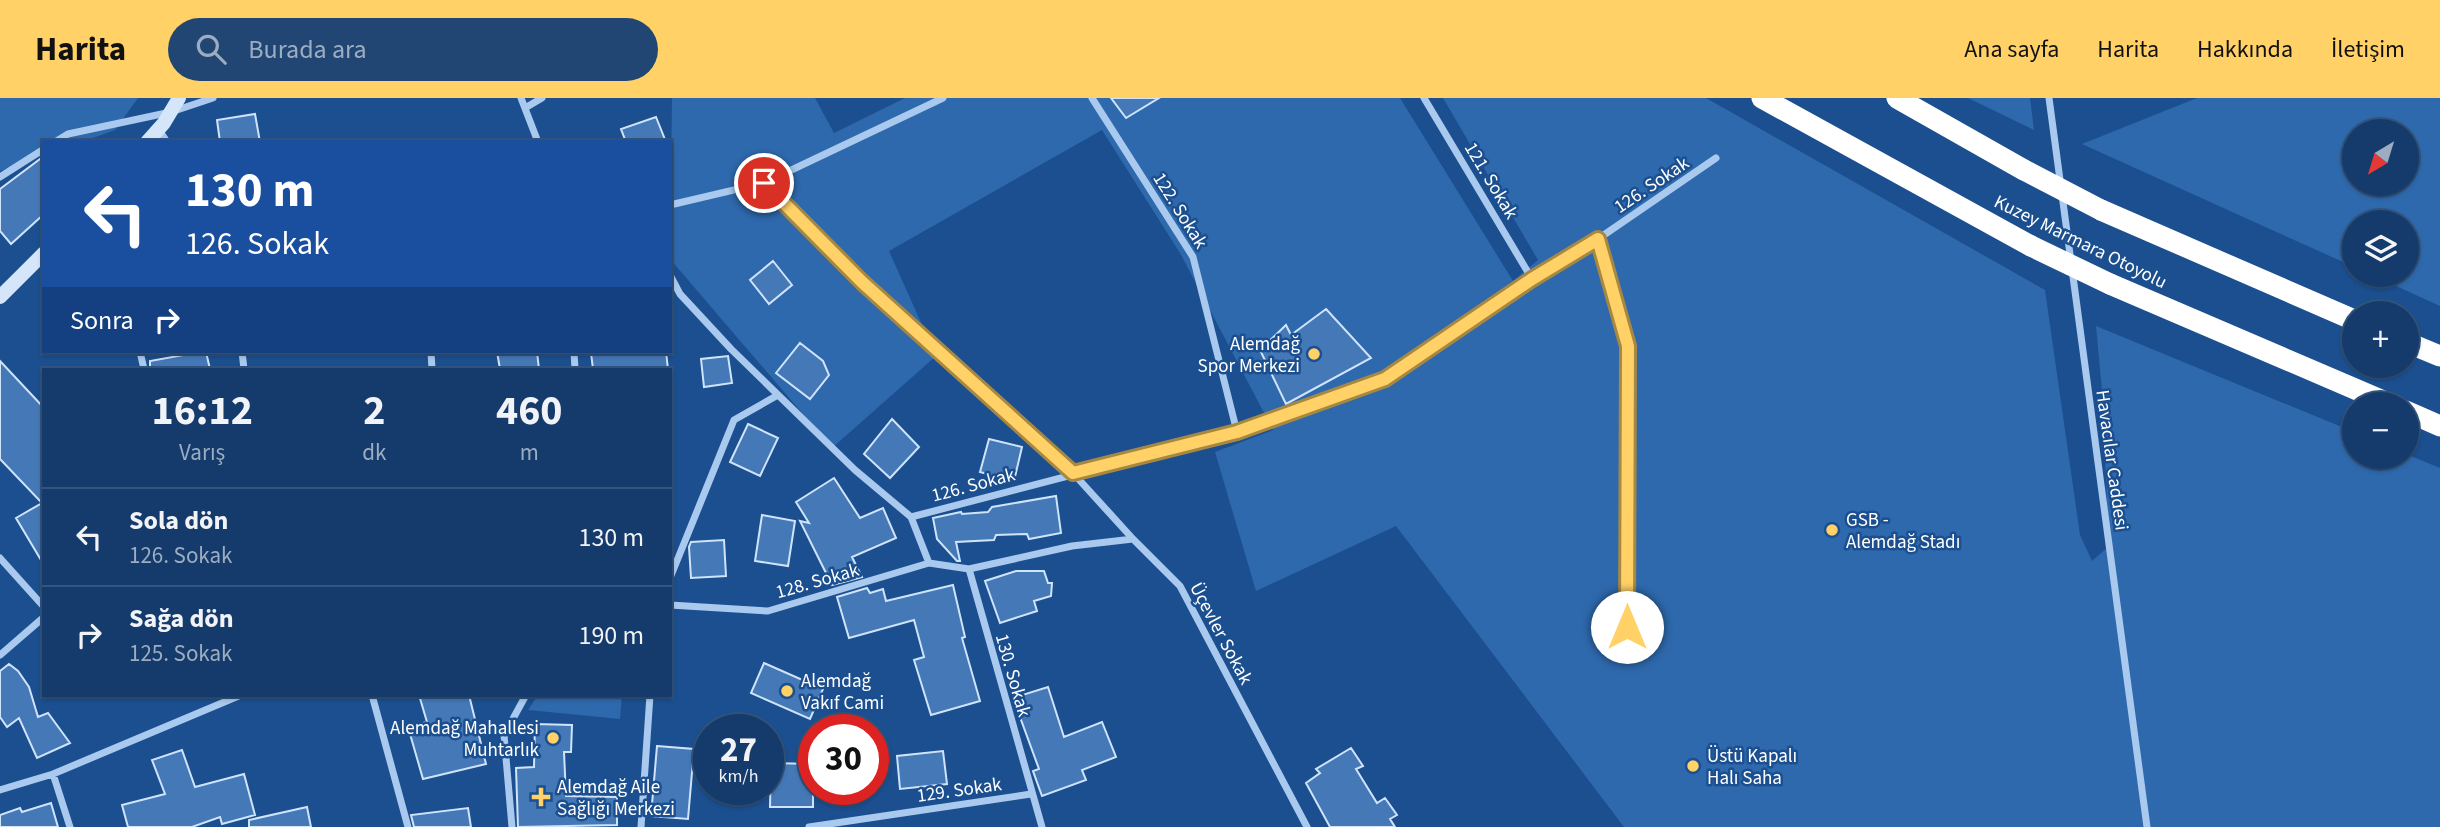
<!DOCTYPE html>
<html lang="tr">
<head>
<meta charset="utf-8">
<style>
  :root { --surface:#143b6b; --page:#214673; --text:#f1f3f6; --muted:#9dadc1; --line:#33557e; --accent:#ffd166 }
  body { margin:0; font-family:"Source Sans 3",sans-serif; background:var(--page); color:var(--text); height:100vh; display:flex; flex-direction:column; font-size:26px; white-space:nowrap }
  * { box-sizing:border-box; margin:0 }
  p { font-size:23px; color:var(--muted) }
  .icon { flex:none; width:38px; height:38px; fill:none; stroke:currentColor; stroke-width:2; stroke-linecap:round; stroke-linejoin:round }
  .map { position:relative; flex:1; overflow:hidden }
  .details { position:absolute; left:42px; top:270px; width:630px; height:329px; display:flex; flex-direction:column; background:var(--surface); border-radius:0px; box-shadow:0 2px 5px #0004,0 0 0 2px var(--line) }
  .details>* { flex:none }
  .guide { position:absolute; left:42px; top:42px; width:630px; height:214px; border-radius:0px; box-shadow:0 2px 5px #0004,0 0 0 2px var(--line); background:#1a4fa0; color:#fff; overflow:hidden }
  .needle { width:46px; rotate:218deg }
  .controls { position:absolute; left:2342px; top:21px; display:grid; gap:14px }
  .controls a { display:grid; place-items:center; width:77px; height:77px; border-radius:50%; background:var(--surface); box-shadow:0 2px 5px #0004,0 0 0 2px var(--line); font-size:35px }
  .speed { position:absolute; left:693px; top:616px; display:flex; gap:14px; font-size:35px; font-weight:700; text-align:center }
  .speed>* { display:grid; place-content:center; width:91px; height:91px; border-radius:50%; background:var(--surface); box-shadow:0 2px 5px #0004,0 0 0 2px var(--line); line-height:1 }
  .speed small { font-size:18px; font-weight:400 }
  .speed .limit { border:10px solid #d22; background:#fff; color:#111 }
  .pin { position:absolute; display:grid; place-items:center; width:60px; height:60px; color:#fff; margin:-30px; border:4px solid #fff; border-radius:50%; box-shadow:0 2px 7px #0007 }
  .me { position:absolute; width:77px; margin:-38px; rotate:0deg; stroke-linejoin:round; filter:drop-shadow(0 0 5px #0008) }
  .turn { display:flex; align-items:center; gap:24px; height:147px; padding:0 28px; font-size:32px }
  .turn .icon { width:91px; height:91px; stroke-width:2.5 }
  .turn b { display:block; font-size:49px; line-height:60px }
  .then { display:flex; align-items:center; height:66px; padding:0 28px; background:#0003; gap:14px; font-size:26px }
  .eta { display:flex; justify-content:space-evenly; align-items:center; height:119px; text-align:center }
  .eta b { font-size:42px; font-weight:700; line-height:49px }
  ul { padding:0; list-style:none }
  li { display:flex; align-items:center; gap:21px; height:98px; padding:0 28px; border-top:2px solid var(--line) }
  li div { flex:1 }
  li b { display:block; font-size:26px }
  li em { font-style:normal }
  header { display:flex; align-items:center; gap:42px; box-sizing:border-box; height:98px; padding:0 35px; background:var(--accent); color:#111 }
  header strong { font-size:33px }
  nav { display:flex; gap:38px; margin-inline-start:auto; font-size:24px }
  .search { width:490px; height:63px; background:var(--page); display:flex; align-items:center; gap:18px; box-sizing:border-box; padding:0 24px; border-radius:38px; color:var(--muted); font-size:26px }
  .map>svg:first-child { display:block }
  .green { fill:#2e69ad; fill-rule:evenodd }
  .building { fill:#4478b7; stroke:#cfe3fa; stroke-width:2 }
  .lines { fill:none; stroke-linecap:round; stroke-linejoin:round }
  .minor { stroke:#a9c9ee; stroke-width:7 }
  .secondary { stroke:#d6e6fa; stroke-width:14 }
  .motorway { stroke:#fff; stroke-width:21 }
  .motorway-bridge { stroke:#fff; stroke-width:21 }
  .route-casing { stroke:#a68842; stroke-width:18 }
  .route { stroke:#ffd166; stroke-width:12 }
  .poi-dot { fill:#ffd166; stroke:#1b4f8f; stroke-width:2.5 }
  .labels { text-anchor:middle; stroke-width:5; stroke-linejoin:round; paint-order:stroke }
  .street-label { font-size:19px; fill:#fff; stroke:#1b4f8f }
  .poi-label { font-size:19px; fill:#fff; stroke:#1b4f8f; text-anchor:start }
</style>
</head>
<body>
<header>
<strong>Harita</strong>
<div class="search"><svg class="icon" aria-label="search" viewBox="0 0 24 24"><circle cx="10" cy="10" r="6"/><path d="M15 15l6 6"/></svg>Burada ara</div>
<nav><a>Ana sayfa</a><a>Harita</a><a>Hakkında</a><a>İletişim</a></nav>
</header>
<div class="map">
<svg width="2440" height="729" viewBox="0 0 2440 729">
  <rect width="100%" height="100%" fill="#1b4f8f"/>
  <path class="green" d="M0,0H138L115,32L82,44H44V57L0,73Z
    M672,0H815L834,35L905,0H1400L1513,183L1538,162L1443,0H1706L2045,192L2080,437L2092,463L2109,448L2102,293L2096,228L2354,334V359H2406V356L2440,370V729H1624L1396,428L1256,493L1215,354L1273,332L1180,155L1102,32L889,153L936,258L832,350L670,161Z
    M1968,0H2030L2034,32Z
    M2197,0H2440V208L2372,177H2406V124H2354V169L2082,46ZM2406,33V86H2354V33Z
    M538,597H622L620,621L528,612Z"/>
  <path class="building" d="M1111,0H1159L1126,20Z
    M255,16L260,44H220L217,22Z
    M656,19L666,44H626L621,31Z
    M44,58V116L11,146L0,133V91Z
    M773,163L792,187L769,206L750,182Z
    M1326,211L1371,260L1286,306L1260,252L1286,227L1291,237Z
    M800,245L823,263L829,277L810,301L776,275Z
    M200,254H206L210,271H150V263Z
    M497,254H537L539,271H500Z
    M601,254H666L668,271H593L591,255Z
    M728,258L732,285L704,289L701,261Z
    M0,263L44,310V467L16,420L42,405L0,361Z
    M892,321L919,349L890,380L864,356Z
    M748,326L778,340L760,378L730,364Z
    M989,341L1022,349L1014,383L980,374Z
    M834,380L860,420L883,410L896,440L852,459L862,479L832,487L800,423L809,425L796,404Z
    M1056,398L1061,435L1029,441L1027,436L996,437L994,442L956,444L960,463H957L937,441L933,420L961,414L962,416L988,414L992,409Z
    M762,417L795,423L788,468L755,463Z
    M724,442L726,478L691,480L689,449L691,444Z
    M1016,473H1044L1048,485H1052L1051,498L1034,503L1037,513L1000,525L985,483Z
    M953,487L965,539L962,540L980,603L931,617L914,562L924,559L914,522L849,540L837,499L867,490L870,495L883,491L886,503Z
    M764,565L823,591L810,621L751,595Z
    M9,566L18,573L29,589L38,619L48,615L70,645L37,660L19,620L7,629L0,619V573Z
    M1048,589L1064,639L1102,624L1116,659L1082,672L1086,682L1042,698L1033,673L1039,671L1013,600Z
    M419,597H469L486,666L423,681L408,629L427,624Z
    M535,626L572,627L571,654H564L566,698L617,699V727L518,729L516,670L534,669Z
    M657,648L694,651L688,721L651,718Z
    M1351,650L1363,668L1356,671L1377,705L1385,700L1397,717L1390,721L1395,729H1330L1306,685L1320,675L1316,671Z
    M182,652L195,689L244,676L255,717L222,726L220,719L192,729H128L122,707L165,696L152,662Z
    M943,653L947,686L900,691L897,658Z
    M771,665L813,666V709H770Z
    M51,705L58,729H0V717L20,710L22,714Z
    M307,709L311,729H249V722Z
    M468,710L471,729H414L411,717Z"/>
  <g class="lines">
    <path class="minor" d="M521,0L538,44
      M1092,0L1193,159L1237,334
      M1424,0L1532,181
      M2049,0L2147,729
      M525,10L542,0
      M159,32L167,44
      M55,44L68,36L171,14L213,0
      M0,79L44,51
      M764,85L862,184L1073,375L1133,441
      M670,107L764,85L943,0
      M1598,141L1628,248L1627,529
      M670,177L680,196L731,251L855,372L911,419L929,465
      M140,254L144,271
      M242,254L244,271
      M431,254L432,271
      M574,254L575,271
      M911,419L1237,334L1385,281L1532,181L1598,141L1716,60
      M0,460L44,509
      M969,471L1072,448L1133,441L1180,488L1307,729
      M670,480L734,322L778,297
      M670,507L768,513L929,465L969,471L1042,729
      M0,557L44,519
      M372,597L408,729
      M53,676L70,729
      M0,692L53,676L241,597
      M512,729L504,637L526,597
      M641,729L650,597
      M809,729L1031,696"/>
    <path class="secondary" d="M147,44L164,25L179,0
      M0,199L44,155"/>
    <path class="motorway" d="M1762,0L2031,148
      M1897,0L2024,72
      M2101,112L2354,222
      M2110,186L2390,306
      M2406,244L2440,258
      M2406,313L2440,328"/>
    <path class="motorway-bridge" d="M2024,72L2101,112
      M2031,148L2110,186"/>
  </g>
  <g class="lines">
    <defs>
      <path id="route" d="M764,85L862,184L1073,375L1237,334L1385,281L1532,181L1598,141L1628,248L1627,529"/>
    </defs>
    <use href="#route" class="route-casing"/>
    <use href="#route" class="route"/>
  </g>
  <g class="poi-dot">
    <circle cx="1314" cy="256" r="7"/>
    <circle cx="1832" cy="432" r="7"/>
    <circle cx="787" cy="593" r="7"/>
    <circle cx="553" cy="640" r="7"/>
    <circle cx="1693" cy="668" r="7"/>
    <path d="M537.5 688.5h7v7h7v7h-7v7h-7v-7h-7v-7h7z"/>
  </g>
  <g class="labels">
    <g class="street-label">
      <text transform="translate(1492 82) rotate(59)" y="7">121. Sokak</text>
      <text transform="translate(1651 86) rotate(-34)" y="7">126. Sokak</text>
      <text transform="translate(1181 112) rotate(58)" y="7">122. Sokak</text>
      <text transform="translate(2081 143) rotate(26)" y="7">Kuzey Marmara Otoyolu</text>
      <text transform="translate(2113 362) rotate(82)" y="7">Havacılar Caddesi</text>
      <text transform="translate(973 386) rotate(-15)" y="7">126. Sokak</text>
      <text transform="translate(817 482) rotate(-16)" y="7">128. Sokak</text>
      <text transform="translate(1222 535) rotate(62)" y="7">Üçevler Sokak</text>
      <text transform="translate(1014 577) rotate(74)" y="7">130. Sokak</text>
      <text transform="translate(959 691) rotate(-8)" y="7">129. Sokak</text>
    </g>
    <g class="poi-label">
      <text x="1300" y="252" text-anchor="end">Alemdağ<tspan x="1300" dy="22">Spor Merkezi</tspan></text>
      <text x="1846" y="428">GSB -<tspan x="1846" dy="22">Alemdağ Stadı</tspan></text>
      <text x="801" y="589">Alemdağ<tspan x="801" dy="22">Vakıf Cami</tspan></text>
      <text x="539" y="636" text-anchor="end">Alemdağ Mahallesi<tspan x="539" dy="22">Muhtarlık</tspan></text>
      <text x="1707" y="664">Üstü Kapalı<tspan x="1707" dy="22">Halı Saha</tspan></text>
      <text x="557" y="695">Alemdağ Aile<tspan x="557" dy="22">Sağlığı Merkezi</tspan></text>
    </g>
  </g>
</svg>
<div class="controls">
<a><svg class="needle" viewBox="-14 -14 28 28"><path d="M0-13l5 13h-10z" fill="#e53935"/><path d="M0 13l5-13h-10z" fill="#9dadc1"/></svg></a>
<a><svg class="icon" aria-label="layers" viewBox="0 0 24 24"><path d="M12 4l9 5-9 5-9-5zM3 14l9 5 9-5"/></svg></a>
<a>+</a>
<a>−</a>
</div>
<div class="speed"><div>27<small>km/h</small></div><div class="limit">30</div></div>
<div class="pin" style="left:764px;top:85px;background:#d93025"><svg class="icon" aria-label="arrive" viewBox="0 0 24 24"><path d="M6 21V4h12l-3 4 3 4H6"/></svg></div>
<svg class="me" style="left:1627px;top:529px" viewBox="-20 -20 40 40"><circle r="19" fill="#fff"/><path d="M0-13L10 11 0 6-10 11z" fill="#ffd166"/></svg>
<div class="guide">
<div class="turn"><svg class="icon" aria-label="left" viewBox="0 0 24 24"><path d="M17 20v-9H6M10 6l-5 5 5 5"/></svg><div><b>130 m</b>126. Sokak</div></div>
<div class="then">Sonra<svg class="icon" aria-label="right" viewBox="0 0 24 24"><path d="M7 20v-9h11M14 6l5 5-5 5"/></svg></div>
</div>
<section class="details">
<div class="eta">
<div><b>16:12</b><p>Varış</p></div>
<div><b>2</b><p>dk</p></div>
<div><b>460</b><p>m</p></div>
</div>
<ul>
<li><svg class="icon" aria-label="left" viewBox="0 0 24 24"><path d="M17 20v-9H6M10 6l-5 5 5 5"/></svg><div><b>Sola dön</b><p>126. Sokak</p></div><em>130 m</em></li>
<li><svg class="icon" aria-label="right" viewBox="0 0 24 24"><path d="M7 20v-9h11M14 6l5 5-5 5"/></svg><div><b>Sağa dön</b><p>125. Sokak</p></div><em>190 m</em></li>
</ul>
</section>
</div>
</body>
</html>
